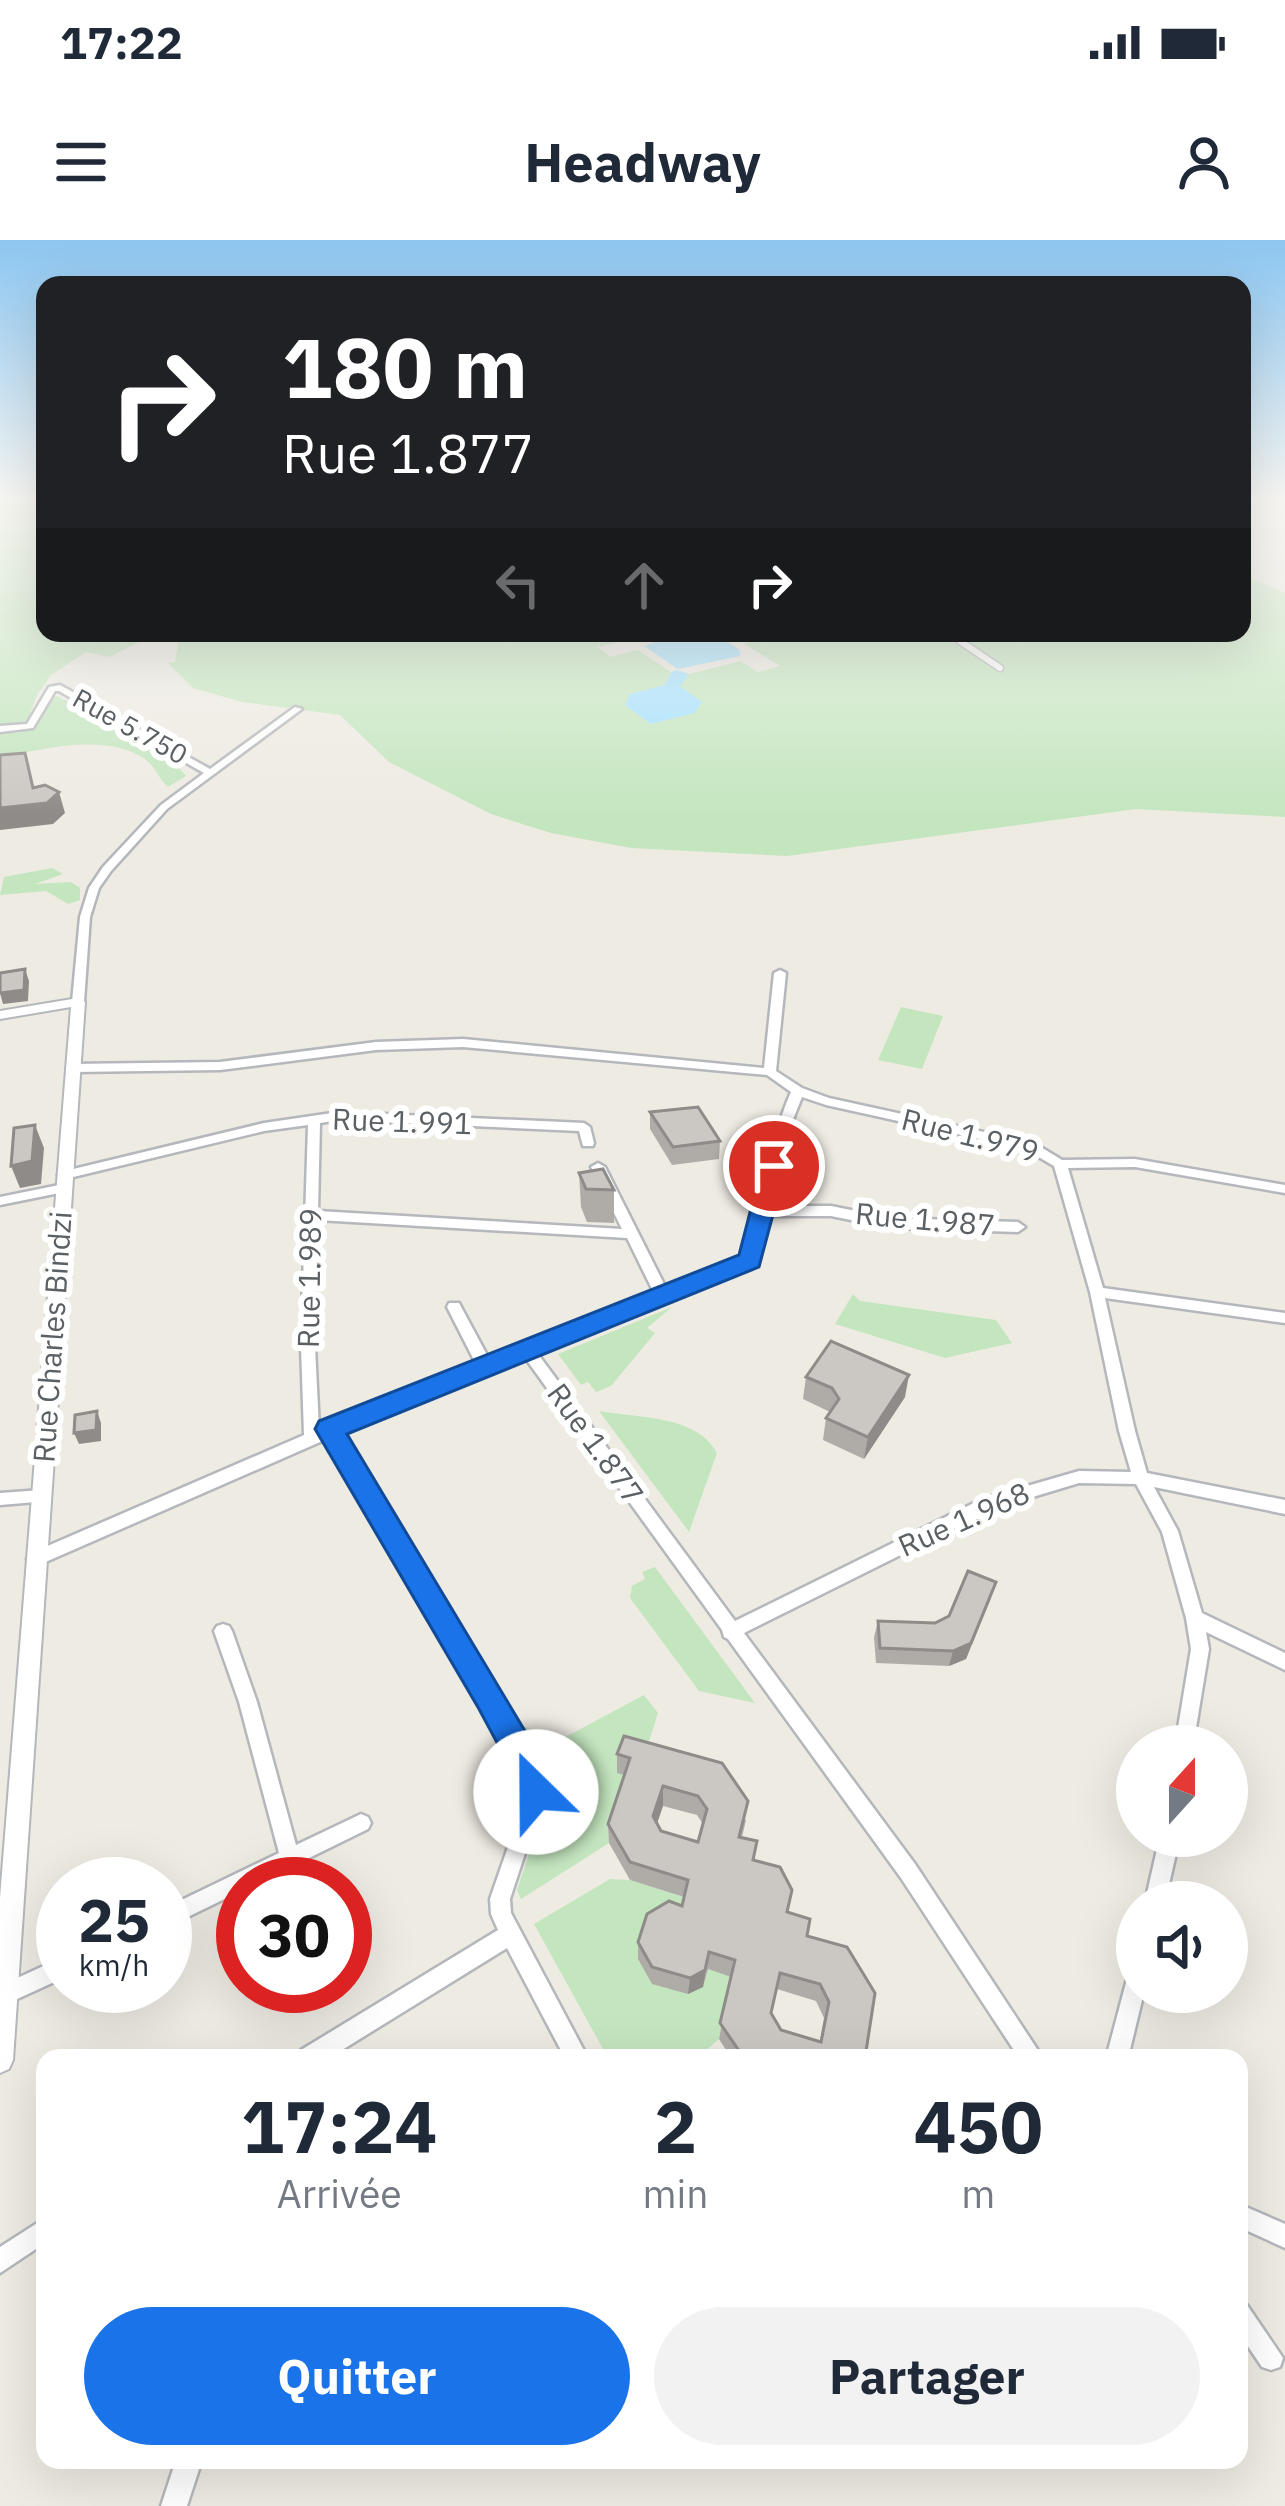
<!DOCTYPE html>
<html lang="fr">
<head>
<meta charset="utf-8">
<style>
  :root { --surface:#fff; --page:#f2f2f3; --text:#1f2937; --muted:#747a83; --accent:#1a73e8 }
  body { margin:0; font-family:"IBM Plex Sans",sans-serif; background:var(--page); color:var(--text); height:100vh; display:flex; flex-direction:column; font-size:45px; white-space:nowrap }
  * { box-sizing:border-box; margin:0 }
  p { font-size:39px; color:var(--muted) }
  .icon { flex:none; width:66px; height:66px; fill:none; stroke:currentColor; stroke-width:2; stroke-linecap:round; stroke-linejoin:round }
  .map { position:relative; flex:1; overflow:hidden }
  .side { position:absolute; left:36px; top:1809px; width:1212px; height:420px; display:flex; flex-direction:column; background:var(--surface); border-radius:24px; box-shadow:0 12px 48px #0002 }
  .side>* { flex:none }
  .hud { position:absolute; left:36px; top:36px; width:1215px; height:366px; border-radius:24px; box-shadow:0 12px 48px #0002; background:#202124; color:#fff; overflow:hidden }
  .needle { width:78px; rotate:21deg }
  .fabs { position:absolute; left:1116px; top:1485px; display:grid; gap:24px }
  .fabs a { display:grid; place-items:center; width:132px; height:132px; border-radius:50%; background:var(--surface); box-shadow:0 12px 48px #0002; font-size:60px }
  .speed { position:absolute; left:36px; top:1617px; display:flex; gap:24px; font-size:60px; font-weight:700; text-align:center }
  .speed>* { display:grid; place-content:center; width:156px; height:156px; border-radius:50%; background:var(--surface); box-shadow:0 12px 48px #0002; line-height:1 }
  .speed small { font-size:30px; font-weight:400 }
  .speed .limit { border:18px solid #d22; background:#fff; color:#111 }
  .pin { position:absolute; display:grid; place-items:center; width:102px; height:102px; color:#fff; margin:-51px; border:6px solid #fff; border-radius:50%; box-shadow:0 3px 12px #0007 }
  .me { position:absolute; width:132px; margin:-66px; rotate:337deg; stroke-linejoin:round; filter:drop-shadow(0 0 9px #0008) }
  .turn { display:flex; align-items:center; gap:42px; height:252px; padding:0 48px; font-size:54px }
  .turn .icon { width:156px; height:156px; stroke-width:2.5 }
  .turn b { display:block; font-size:84px; line-height:102px }
  .lanes { display:flex; align-items:center; height:114px; padding:0 48px; background:#0003; justify-content:center; gap:60px; direction:ltr }
  .lanes .off { opacity:.35 }
  .eta { display:flex; justify-content:space-evenly; align-items:center; height:204px; text-align:center }
  .eta b { font-size:72px; font-weight:700; line-height:84px }
  .cta { display:flex; gap:24px; margin-top:auto; padding:24px 48px }
  .cta a { flex:1; height:138px; border-radius:72px; background:var(--accent); color:#fff; font-size:48px; font-weight:700; line-height:138px; text-align:center }
  .cta a+a { background:var(--page); color:var(--text) }
  .status { display:flex; justify-content:space-between; align-items:center; height:84px; padding:0 60px; background:var(--surface); direction:ltr }
  .status svg { height:33px; fill:currentColor }
  header { display:flex; justify-content:space-between; align-items:center; height:156px; padding:0 48px; background:var(--surface); font-size:54px; font-weight:700 }
  .map>svg:first-child { display:block }
  .green { fill:#c4e6bf }
  .water { fill:#a3e1ff }
  .lines { fill:none; stroke-linecap:round; stroke-linejoin:round }
  .pedestrian-casing { stroke:#b4b7bb; stroke-width:9 }
  .minor-casing { stroke:#b4b7bb; stroke-width:5 }
  .tertiary-casing { stroke:#b4b7bb; stroke-width:4 }
  .pedestrian { stroke:#fff; stroke-width:6 }
  .minor { fill:#fff; fill-rule:evenodd }
  .tertiary { fill:#fff; fill-rule:evenodd }
  .wall { fill:#afaba7; fill-rule:evenodd }
  .shaded-wall { fill:#8e8b88 }
  .building { fill:#cbc7c2; stroke:#8e8b88; stroke-width:3; fill-rule:evenodd }
  .route { fill:#1a73e8; stroke:#114b97; stroke-width:3 }
  .labels { text-anchor:middle; stroke-width:12; stroke-linejoin:round; paint-order:stroke }
  .far-street-label { font-size:27px; fill:#5b6064; stroke:#fff }
  .street-label { font-size:30px; fill:#5b6064; stroke:#fff }
</style>
</head>
<body>
<div class="status"><b>17:22</b><svg viewBox="0 0 49 12"><path d="M0 12V9h3v3zM5 12V6h3v6zM10 12V3h3v9zM15 12V0h3v12zM26 1h20v11H26zM47 4h2v5h-2z"/></svg></div>
<header><svg class="icon" aria-label="menu" viewBox="0 0 24 24"><path d="M4 6h16M4 12h16M4 18h16"/></svg>Headway<svg class="icon" aria-label="person" viewBox="0 0 24 24"><circle cx="12" cy="8" r="4"/><path d="M4 21q1-7 8-7t8 7"/></svg></header>
<div class="map">
<svg width="1285" height="2266" viewBox="0 0 1285 2266">
  <rect width="100%" height="100%" fill="#eeebe3"/>
  <path class="green" d="M0,258H45V393H156L110,417L86,412L51,435L37,455L26,484L0,486Z
    M1242,334L1285,353V577L1136,569L787,616L631,608L551,593L491,574L389,522L340,475L242,462L193,448L168,423L175,422L179,398L174,396L178,393H656L598,407L610,417L638,410L671,432L665,445L631,454L625,465L651,484L685,435L741,421L758,432L780,426L744,404L777,393H1242Z
    M57,456C84,468 105,484 130,500C150,512 172,517 186,536L168,547C158,538 155,525 143,518C104,493 42,509 0,518V491L19,493L35,487L50,457Z
    M52,628L63,634L35,644L71,642L80,648V660L68,664L46,651L0,655L4,637Z
    M901,767L943,776L922,829L878,820Z
    M853,1054L860,1061L996,1080L1012,1103L945,1118L835,1084Z
    M672,1067L647,1088L655,1093L611,1146L596,1152L588,1142L581,1145L558,1114Z
    M599,1171C638,1178 697,1175 717,1213L689,1292Z
    M655,1327L755,1463L699,1451L630,1358L632,1346L645,1339L642,1332Z
    M644,1455L658,1473L643,1521L618,1532L630,1537L609,1603L521,1659L517,1650L554,1540L523,1486L556,1502Z
    M610,1639L630,1640L687,1658L703,1747L708,1729L733,1737L719,1799L697,1818H608L534,1684Z"/>
  <path class="water" d="M681,393H713L740,410V416L678,429L644,406Z
    M677,430L689,434L680,446L702,462L695,473L651,484L625,465L630,454L665,445L671,432Z"/>
  <g class="lines">
    <defs>
      <path id="pedestrian" d="M960,401L1000,428"/>
      <path id="minor" d="M60,445L210,529L295,467L302,469L167,569L111,631L99,648L90,677L84,762L78,765L72,762L80,677L89,648L103,627L161,565L204,533L59,451H55L33,488L0,492V486L27,484L49,447Z
        M780,730L786,733L776,831L802,848L829,858L1034,903L1062,920L1135,919L1285,945V953L1135,927L1068,928L1103,1048L1285,1073V1083L1105,1058L1135,1191L1147,1233L1285,1260V1274L1154,1247L1178,1291L1202,1373L1285,1413V1430L1206,1392L1209,1409L1193,1506H1175L1191,1409L1186,1378L1162,1292L1136,1244L1079,1243L993,1269L744,1393L915,1624L1043,1818H1019L901,1638L728,1399L724,1397L722,1390L523,1115L340,1193L543,1538L545,1552L510,1659L511,1673L588,1818H565L507,1708L329,1818H298L301,1810L498,1690L491,1674L490,1659L527,1552L525,1540L327,1199L41,1324L35,1326L29,1324L27,1319L29,1314L304,1195L301,1106L308,885L264,891L65,939L58,935L65,931L264,883L339,872L584,883L590,887L594,903L593,906H583L579,891L339,880L320,883L318,971L622,989L591,927L598,923L605,927L666,1048L744,1018C766,964 767,905 791,852L767,835L463,807L376,810L220,830L73,832L67,828L73,824L220,822L376,802L463,799L764,828L774,733ZM802,857L826,865L1025,909L1054,926L1090,1052L1119,1191L1131,1232L1079,1231L982,1259L735,1381L535,1110L755,1024L771,976H831L891,988L1018,992L1025,987L1018,982L891,978L831,966H773L788,892ZM318,980L627,998L654,1053L488,1117L459,1063H449L447,1067L475,1122L331,1184L324,1185L319,1189L315,1106Z
        M64,944L69,945L71,948L69,951L0,965V957Z
        M42,1250L48,1251L50,1256L48,1261L0,1265V1253Z
        M223,1384L229,1386L232,1391L257,1462L296,1605L361,1574L368,1577L371,1583L368,1589L256,1644H243V1650L165,1688V1668L279,1613L239,1462L214,1391L217,1386Z
        M1160,1596H1180L1165,1662H1145Z
        M63,1717V1738L4,1765L0,1764V1746Z
        M1137,1729V1752H1144L1128,1818H1106L1127,1739L1130,1732Z
        M1239,1964L1285,1984V2008L1239,1987Z
        M45,1978V2003L0,2033V2007Z
        M1239,2061L1247,2065L1283,2118L1280,2127L1271,2130L1262,2127L1239,2093Z
        M176,2220H202L187,2266H161Z"/>
      <path id="tertiary" d="M78,758L85,762L13,1820L9,1829L0,1833V1658L71,767L0,779V771Z"/>
    </defs>
    <use href="#pedestrian" class="pedestrian-casing"/>
    <use href="#minor" class="minor-casing"/>
    <use href="#tertiary" class="tertiary-casing"/>
    <use href="#pedestrian" class="pedestrian"/>
    <use href="#minor" class="minor"/>
    <use href="#tertiary" class="tertiary"/>
  </g>
  <path class="wall" d="M650,872L720,901L719,919L672,925L650,889Z
    M579,933L614,950V983L587,982L581,967Z
    M806,1137L905,1157L864,1219L823,1200L826,1178L830,1172L803,1159Z
    M991,1358L966,1419L949,1426L876,1423L874,1397L878,1381L935,1383Z
    M624,1496L746,1580L742,1597L787,1672L807,1696L865,1818H731L719,1799L731,1737L708,1729L703,1747L688,1754L652,1744L638,1719V1702L682,1666L684,1657L630,1640L609,1603L608,1584L624,1535L617,1533V1514ZM663,1566L697,1575L703,1584L698,1602L661,1591L657,1583ZM777,1749L816,1761L824,1778L820,1802L781,1790L771,1774Z"/>
  <path class="shaded-wall" d="M25,513L38,564L59,552L65,573L53,584L0,590V568L33,548Z
    M25,729L29,741L28,761L3,764L0,753Z
    M35,885L44,908L41,944L20,948L11,926Z
    M909,1135L905,1157L864,1219L868,1197Z
    M97,1171L101,1183V1201L79,1204L74,1193Z
    M996,1342L966,1419L949,1426L953,1411Z
    M663,1546V1566L653,1595V1576Z
    M709,1712L703,1747L688,1754L690,1738Z"/>
  <path class="building" d="M25,513L33,548L45,545L59,552L47,563L0,568V515Z
    M25,729L24,750L0,753V733Z
    M698,867L720,901L673,907L650,872Z
    M35,885L32,921L11,926L14,888Z
    M603,929L614,950L586,949L579,933Z
    M831,1101L909,1135L868,1197L826,1178L839,1159L832,1148L806,1137Z
    M97,1171L96,1190L74,1193L75,1175Z
    M968,1331L996,1342L971,1403L953,1411L880,1408L878,1381L935,1383L949,1376Z
    M624,1496L722,1523L748,1561L739,1597L757,1601L753,1620L780,1627L792,1650L787,1672L810,1679L807,1696L847,1707L875,1753L865,1818H744L720,1783L735,1720L709,1712L705,1730L690,1738L652,1727L638,1702L647,1674L669,1661L682,1666L688,1640L630,1622L608,1584L630,1518L617,1514ZM663,1546L698,1556L707,1569L698,1602L661,1591L653,1576ZM780,1733L820,1744L829,1762L821,1802L781,1790L771,1773Z"/>
  <linearGradient id="sky" x2="0" y2="1"><stop stop-color="#8cc6f1"/><stop offset="0.45" stop-color="#f7f6f2"/><stop offset="1" stop-color="#f7f6f2" stop-opacity="0"/></linearGradient>
  <rect width="1285" height="576" fill="url(#sky)"/>
  <path class="route" d="M774,919L786,926L759,1027L347,1194L546,1526L553,1552L548,1564L536,1568L523,1564L517,1540L479,1469L315,1189L319,1181L739,1015L762,926Z"/>
  <g class="labels">
    <g class="far-street-label">
      <text transform="translate(130 487) rotate(29)" y="9">Rue 5.750</text>
    </g>
    <g class="street-label">
      <text transform="translate(402 882) rotate(2)" y="10">Rue 1.991</text>
      <text transform="translate(970 896) rotate(14)" y="10">Rue 1.979</text>
      <text transform="translate(925 980) rotate(5)" y="10">Rue 1.987</text>
      <text transform="translate(310 1038) rotate(-89)" y="10">Rue 1.989</text>
      <text transform="translate(53 1097) rotate(-86)" y="10">Rue Charles Bindzi</text>
      <text transform="translate(595 1204) rotate(54)" y="10">Rue 1.877</text>
      <text transform="translate(964 1280) rotate(-24)" y="10">Rue 1.968</text>
    </g>
  </g>
</svg>
<div class="fabs">
<a><svg class="needle" viewBox="-14 -14 28 28"><path d="M0-13l5 13h-10z" fill="#e53935"/><path d="M0 13l5-13h-10z" fill="#747a83"/></svg></a>
<a><svg class="icon" aria-label="sound" viewBox="0 0 24 24"><path d="M4 9h4l5-4v14l-5-4H4zM17 9q2 3 0 6"/></svg></a>
</div>
<div class="speed"><div>25<small>km/h</small></div><div class="limit">30</div></div>
<div class="pin" style="left:774px;top:926px;background:#d93025"><svg class="icon" aria-label="arrive" viewBox="0 0 24 24"><path d="M6 21V4h12l-3 4 3 4H6"/></svg></div>
<svg class="me" style="left:536px;top:1552px" viewBox="-20 -20 40 40"><circle r="19" fill="#fff"/><path d="M0-13L10 11 0 6-10 11z" fill="#1a73e8"/></svg>
<div class="hud">
<div class="turn"><svg class="icon" aria-label="right" viewBox="0 0 24 24"><path d="M7 20v-9h11M14 6l5 5-5 5"/></svg><div><b>180 m</b>Rue 1.877</div></div>
<div class="lanes"><svg class="icon off" aria-label="left" viewBox="0 0 24 24"><path d="M17 20v-9H6M10 6l-5 5 5 5"/></svg><svg class="icon off" aria-label="ahead" viewBox="0 0 24 24"><path d="M12 20V5M6 11l6-6 6 6"/></svg><svg class="icon" aria-label="right" viewBox="0 0 24 24"><path d="M7 20v-9h11M14 6l5 5-5 5"/></svg></div>
</div>
<section class="side">
<div class="eta">
<div><b>17:24</b><p>Arrivée</p></div>
<div><b>2</b><p>min</p></div>
<div><b>450</b><p>m</p></div>
</div>
<div class="cta"><a>Quitter</a><a>Partager</a></div>
</section>
</div>
</body>
</html>
